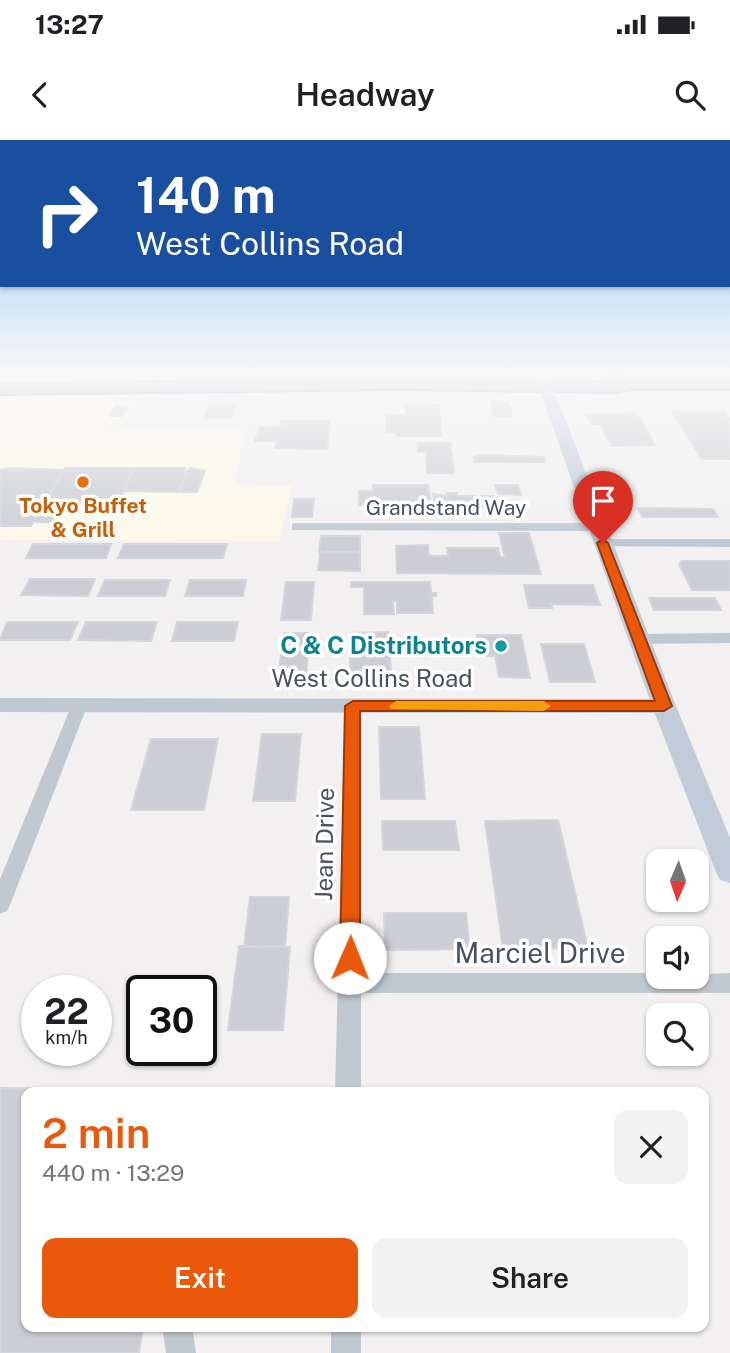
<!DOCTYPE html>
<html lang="en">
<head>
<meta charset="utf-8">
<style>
  :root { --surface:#fff; --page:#f2f2f2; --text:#202124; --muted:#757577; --accent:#ea580c }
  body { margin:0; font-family:"Public Sans",sans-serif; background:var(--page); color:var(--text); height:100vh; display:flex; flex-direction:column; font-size:26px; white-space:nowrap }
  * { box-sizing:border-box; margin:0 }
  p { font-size:23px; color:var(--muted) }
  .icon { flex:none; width:38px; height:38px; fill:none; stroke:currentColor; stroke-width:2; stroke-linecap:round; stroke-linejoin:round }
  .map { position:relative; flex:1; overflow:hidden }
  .details { position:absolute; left:21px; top:947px; width:688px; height:245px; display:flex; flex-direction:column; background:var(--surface); border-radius:14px; box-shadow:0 2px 5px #0004 }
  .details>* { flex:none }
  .banner { position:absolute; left:0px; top:0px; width:732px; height:147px; box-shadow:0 2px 5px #0004; background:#1a4fa0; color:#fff; overflow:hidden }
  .needle { width:46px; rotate:182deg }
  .tools { position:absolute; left:646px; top:709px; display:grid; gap:14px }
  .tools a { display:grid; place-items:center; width:63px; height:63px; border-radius:14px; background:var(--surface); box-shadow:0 2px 5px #0004; font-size:35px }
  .speed { position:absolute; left:21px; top:835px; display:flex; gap:14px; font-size:35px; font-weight:700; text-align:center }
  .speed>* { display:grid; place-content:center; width:91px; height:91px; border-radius:50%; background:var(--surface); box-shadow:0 2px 5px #0004; line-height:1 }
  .speed small { font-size:18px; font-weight:400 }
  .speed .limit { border:4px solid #111; border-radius:10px; background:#fff; color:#111 }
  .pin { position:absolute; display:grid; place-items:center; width:60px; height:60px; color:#fff; margin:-72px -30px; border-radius:50% 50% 50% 0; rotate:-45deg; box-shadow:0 0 7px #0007 }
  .pin .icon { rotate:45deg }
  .me { position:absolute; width:77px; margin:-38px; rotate:1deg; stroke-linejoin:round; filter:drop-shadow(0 0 5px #0008) }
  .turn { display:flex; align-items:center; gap:24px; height:147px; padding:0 21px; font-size:32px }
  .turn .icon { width:91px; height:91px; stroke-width:2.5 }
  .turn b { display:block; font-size:49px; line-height:60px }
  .round { display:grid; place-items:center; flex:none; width:74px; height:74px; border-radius:14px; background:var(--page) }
  .headline { display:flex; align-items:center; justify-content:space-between; height:119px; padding:0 21px }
  h1 { font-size:42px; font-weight:600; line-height:52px; color:var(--accent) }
  .action { display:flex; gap:14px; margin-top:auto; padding:14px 21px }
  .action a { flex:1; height:80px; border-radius:14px; background:var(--accent); color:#fff; font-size:28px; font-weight:600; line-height:80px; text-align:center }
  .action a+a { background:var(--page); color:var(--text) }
  .status { display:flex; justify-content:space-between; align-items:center; height:49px; padding:0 35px; background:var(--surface); direction:ltr }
  .status svg { height:19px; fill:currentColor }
  header { display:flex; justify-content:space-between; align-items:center; height:91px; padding:0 21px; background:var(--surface); font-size:32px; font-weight:600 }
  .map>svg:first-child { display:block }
  .commercial { fill:#fdf8e9 }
  .building { fill:#ccced4; stroke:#d3d5db; stroke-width:2 }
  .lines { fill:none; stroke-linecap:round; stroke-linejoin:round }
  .trunk-casing { stroke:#708aac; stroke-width:4 }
  .minor { fill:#c0c9d2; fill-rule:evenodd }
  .tertiary { fill:#c0c9d2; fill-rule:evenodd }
  .secondary { fill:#c2ccd9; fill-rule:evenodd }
  .trunk { fill:#9aaec8; fill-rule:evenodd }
  .route { fill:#ea580c; stroke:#983908; stroke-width:2 }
  .slow { fill:#f59e0b }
  .food-dot { fill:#e8710a; stroke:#fff; stroke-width:2.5 }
  .culture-dot { fill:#0f9aa8; stroke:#fff; stroke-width:2.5 }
  .labels { text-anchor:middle; stroke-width:7; stroke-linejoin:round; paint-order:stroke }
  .far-food-label { font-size:21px; font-weight:bold; fill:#c56008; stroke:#fff }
  .far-street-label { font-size:21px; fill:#47525e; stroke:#fff }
  .culture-label { font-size:24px; font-weight:bold; fill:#0d838f; stroke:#fff; text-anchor:end }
  .street-label { font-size:24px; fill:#47525e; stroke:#fff }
  .near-street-label { font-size:28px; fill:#47525e; stroke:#fff }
</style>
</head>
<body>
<div class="status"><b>13:27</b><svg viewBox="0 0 49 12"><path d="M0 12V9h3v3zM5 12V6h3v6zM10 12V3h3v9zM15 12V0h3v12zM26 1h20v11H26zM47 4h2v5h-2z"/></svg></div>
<header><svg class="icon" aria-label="back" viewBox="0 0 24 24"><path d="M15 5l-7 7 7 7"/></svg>Headway<svg class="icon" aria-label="search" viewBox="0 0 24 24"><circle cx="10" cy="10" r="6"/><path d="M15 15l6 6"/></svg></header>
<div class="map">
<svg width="730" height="1213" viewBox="0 0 730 1213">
  <rect width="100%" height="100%" fill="#f2f0f0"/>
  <path class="commercial" d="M0,233H730V237L607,235L0,237Z
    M147,251L142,261H134L135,265L124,283L96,290L246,289L234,344L292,346L279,401L0,400V252Z"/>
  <path class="building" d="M491,261L507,262L511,268V276H493Z
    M210,265H234L236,266L231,278H205Z
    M405,265H439L441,296H397V293H386V275H406Z
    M115,266L126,267L128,268L121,276H110Z
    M672,272H725L730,280V319H702Z
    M637,273L655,305L611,306L600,284H593L585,274Z
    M281,281H330L327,309L275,308L277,301H255L259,287H279Z
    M417,303H450L454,333H427L426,311L418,312Z
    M484,315L544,317L545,322H474L473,317Z
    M10,328L64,330L31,386H0V330Z
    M65,328H134L118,364H67L56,382H33Z
    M134,328H185L184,331H187L179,352L124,351Z
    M191,328L205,331L197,352H179L187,331Z
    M373,345H428L431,366L359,365V351H373Z
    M495,345H518L521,355L498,354Z
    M447,353H457V356H494L497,367H435L433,354L448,356Z
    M294,359H314L312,377H292Z
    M638,368L713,369L718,377H642Z
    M499,393H529L541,434L397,433L396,406L428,405L429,416H448L447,408H498L500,417H505Z
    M321,396H360V412H319Z
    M33,404H111L106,418H26Z
    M124,404H227L223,418H118Z
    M320,413H360V431L318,430Z
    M682,421H730V450H692L679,424Z
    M30,439H95L88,456L21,455Z
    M105,440H170L165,456H98Z
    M190,440H246L243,456H185Z
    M286,442H314L311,480H281Z
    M351,442H430L431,453H436V456H432L433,473H397V461H393L394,474H364V447H351Z
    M524,445H593L600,465L551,464L552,468H529Z
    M649,458H715L721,470H654Z
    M7,482H78L70,500H0Z
    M86,482H157L151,501L78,500Z
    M177,482H238L234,501H172Z
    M389,492L391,536H350V493Z
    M284,493H309L306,537H278Z
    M477,495H521L530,538L499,537L495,516H480Z
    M541,504H584L595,542H550Z
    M379,587H419L425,659H381Z
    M262,594H301L295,661H253Z
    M151,599H218L204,670H131Z
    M558,680L588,808L503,809L485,681Z
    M382,681H455L459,710H383Z
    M250,757H289L285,806L244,807Z
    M384,773H466L470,809L385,810Z
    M239,806L290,807L283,890H228Z
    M0,948L184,950L26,952V1186H143L139,1213H0Z"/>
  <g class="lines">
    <defs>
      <path id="trunk" d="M614,236L631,239H730V249H631L617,252L398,249L0,254V244L398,239L607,242L609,238Z"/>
    </defs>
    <use href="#trunk" class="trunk-casing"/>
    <path class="minor" d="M296,383H597L603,387L597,391L292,390V384Z
      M603,399H730V407L598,406V400Z
      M730,493V503L638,504L630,499L638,494Z
      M80,559L88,564L10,765L7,771L0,774V739L72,564Z
      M353,561L361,566V833H658V836L730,833V853H361V952H335L345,566Z
      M162,1186H192L196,1213H166Z
      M331,1186H361V1213H331Z"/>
    <path class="tertiary" d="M0,558L664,559L671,561L674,566L671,571L664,573L0,572Z"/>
    <path class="secondary" d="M543,236L550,240L676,566L730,698V743L720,740L716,732L652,566L536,240Z"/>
    <use href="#trunk" class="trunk"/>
  </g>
  <linearGradient id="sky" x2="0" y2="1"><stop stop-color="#81c1eb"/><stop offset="0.58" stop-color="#f9f8f8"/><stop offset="1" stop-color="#f9f8f8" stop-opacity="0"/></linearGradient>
  <rect width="730" height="403" fill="url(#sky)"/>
  <path class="route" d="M603,399L608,403L672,566L664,571H360V818L357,824L350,826L343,824L340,818L345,566L353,561H655L597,403Z"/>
  <path class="slow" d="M396,561H544L551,566L544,571L391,569L389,566Z"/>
  <circle class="food-dot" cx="83" cy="342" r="7"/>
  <circle class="culture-dot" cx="501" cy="506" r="7"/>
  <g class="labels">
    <g class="far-food-label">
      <text x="83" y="373">Tokyo Buffet<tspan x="83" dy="24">&amp; Grill</tspan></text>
    </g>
    <g class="far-street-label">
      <text x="446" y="375">Grandstand Way</text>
    </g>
    <g class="culture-label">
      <text x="487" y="514">C &amp; C Distributors</text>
    </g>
    <g class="street-label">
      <text x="372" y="547">West Collins Road</text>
      <text transform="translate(325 704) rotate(-89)" y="8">Jean Drive</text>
    </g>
    <g class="near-street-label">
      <text x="540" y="823">Marciel Drive</text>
    </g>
  </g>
</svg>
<div class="tools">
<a><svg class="needle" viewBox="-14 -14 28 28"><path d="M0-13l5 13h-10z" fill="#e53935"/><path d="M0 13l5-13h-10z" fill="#757577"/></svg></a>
<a><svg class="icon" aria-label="sound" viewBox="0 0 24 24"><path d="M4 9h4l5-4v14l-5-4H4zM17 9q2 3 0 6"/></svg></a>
<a><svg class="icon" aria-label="search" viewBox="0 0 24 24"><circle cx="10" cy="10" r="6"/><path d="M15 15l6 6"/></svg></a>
</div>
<div class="speed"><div>22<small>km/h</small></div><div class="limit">30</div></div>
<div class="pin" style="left:603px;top:403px;background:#d93025"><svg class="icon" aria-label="arrive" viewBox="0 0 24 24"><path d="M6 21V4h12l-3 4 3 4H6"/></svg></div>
<svg class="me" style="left:350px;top:818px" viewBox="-20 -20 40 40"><circle r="19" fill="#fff"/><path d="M0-13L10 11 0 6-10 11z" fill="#ea580c"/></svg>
<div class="banner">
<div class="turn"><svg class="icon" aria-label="right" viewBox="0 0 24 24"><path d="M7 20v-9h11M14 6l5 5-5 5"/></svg><div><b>140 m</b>West Collins Road</div></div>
</div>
<section class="details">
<div class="headline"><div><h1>2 min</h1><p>440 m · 13:29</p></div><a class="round"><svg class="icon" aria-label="close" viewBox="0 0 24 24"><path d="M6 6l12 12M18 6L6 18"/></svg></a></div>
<div class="action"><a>Exit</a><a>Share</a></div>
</section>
</div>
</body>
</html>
